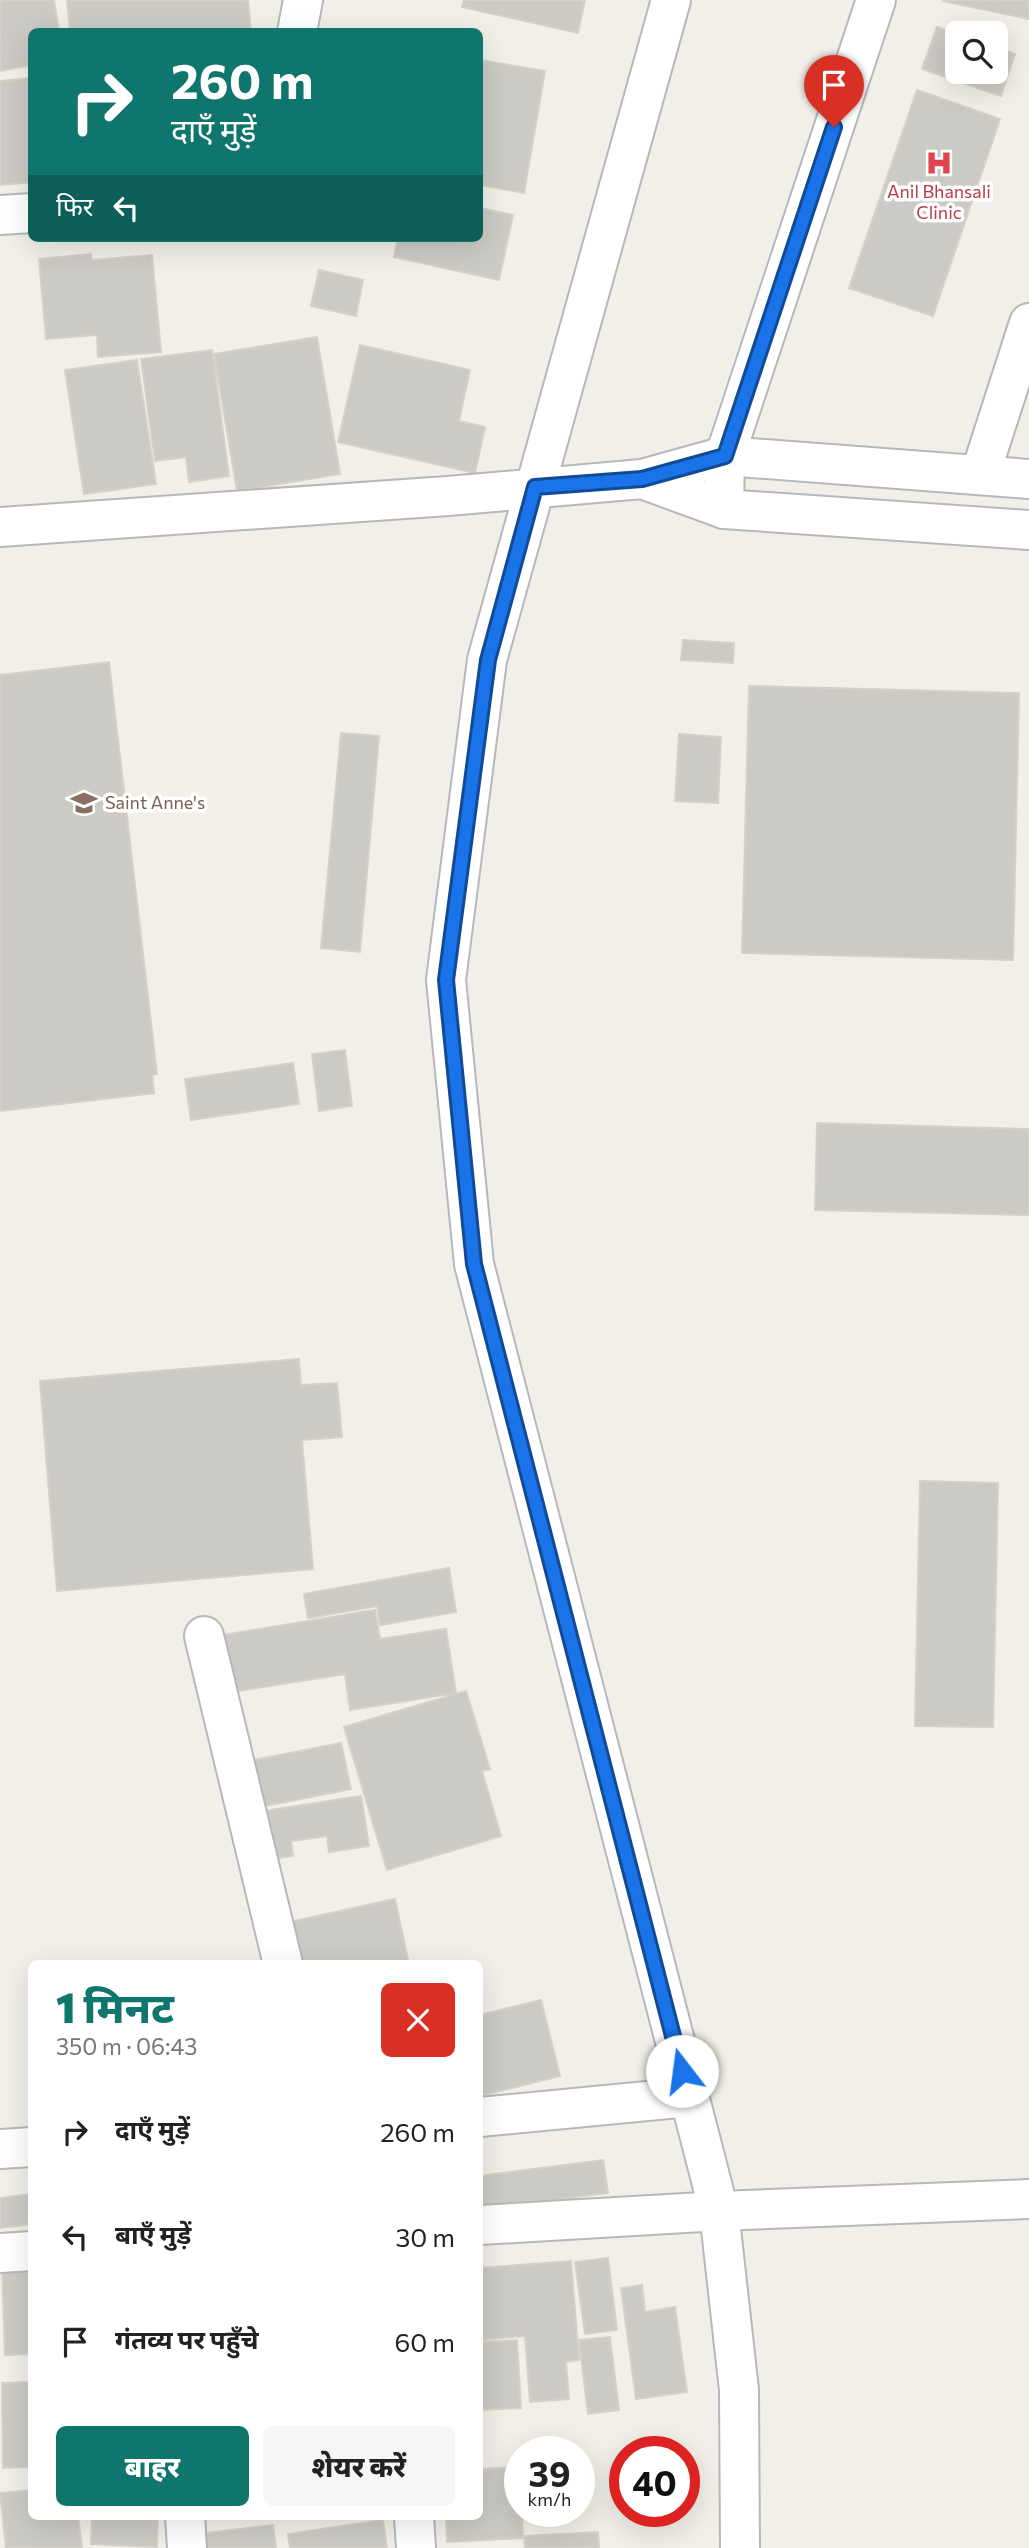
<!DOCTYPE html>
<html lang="hi">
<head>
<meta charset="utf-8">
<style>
  :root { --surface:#fff; --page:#f6f6f6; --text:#222; --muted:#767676; --accent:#0f766e }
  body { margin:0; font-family:Commissioner,"Noto Sans Devanagari",sans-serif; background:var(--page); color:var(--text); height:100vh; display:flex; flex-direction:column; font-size:26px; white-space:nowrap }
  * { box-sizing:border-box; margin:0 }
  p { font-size:23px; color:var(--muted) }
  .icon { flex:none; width:38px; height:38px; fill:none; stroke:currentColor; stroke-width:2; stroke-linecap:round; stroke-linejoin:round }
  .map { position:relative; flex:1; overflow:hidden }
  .sheet { position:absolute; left:28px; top:1960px; width:455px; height:560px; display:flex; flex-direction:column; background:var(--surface); border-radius:10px; box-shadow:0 7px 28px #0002 }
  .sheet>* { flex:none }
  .guide { position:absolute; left:28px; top:28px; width:455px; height:214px; border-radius:10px; box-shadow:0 7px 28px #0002; background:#0f766e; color:#fff; overflow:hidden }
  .buttons { position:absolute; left:945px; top:21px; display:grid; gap:14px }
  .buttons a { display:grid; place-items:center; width:63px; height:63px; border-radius:10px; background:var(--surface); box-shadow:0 7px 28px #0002; font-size:35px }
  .speed { position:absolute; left:504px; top:2436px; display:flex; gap:14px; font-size:35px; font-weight:700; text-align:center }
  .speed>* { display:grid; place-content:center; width:91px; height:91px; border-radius:50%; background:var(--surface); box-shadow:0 7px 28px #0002; line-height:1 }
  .speed small { font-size:18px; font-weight:400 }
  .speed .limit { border:10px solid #d22; background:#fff; color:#111 }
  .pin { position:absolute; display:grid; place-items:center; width:60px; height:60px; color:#fff; margin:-72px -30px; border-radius:50% 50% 50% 0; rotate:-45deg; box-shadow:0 0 7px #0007 }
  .pin .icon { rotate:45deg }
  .me { position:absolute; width:77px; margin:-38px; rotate:345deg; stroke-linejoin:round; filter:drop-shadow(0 0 5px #0008) }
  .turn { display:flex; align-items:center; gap:24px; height:147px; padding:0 28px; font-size:32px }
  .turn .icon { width:91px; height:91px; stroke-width:2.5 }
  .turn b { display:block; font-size:49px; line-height:60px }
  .then { display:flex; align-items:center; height:66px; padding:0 28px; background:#0003; gap:14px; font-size:26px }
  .round { display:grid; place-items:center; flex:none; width:74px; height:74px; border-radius:10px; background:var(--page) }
  .overview { display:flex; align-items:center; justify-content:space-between; height:119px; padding:0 28px }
  h1 { font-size:42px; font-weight:800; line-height:52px; color:var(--accent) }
  .cta { display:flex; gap:14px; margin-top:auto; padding:14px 28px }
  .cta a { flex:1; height:80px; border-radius:10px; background:var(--accent); color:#fff; font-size:28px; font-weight:800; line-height:80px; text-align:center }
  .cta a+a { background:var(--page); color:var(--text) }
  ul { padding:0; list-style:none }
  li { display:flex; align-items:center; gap:21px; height:105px; padding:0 28px }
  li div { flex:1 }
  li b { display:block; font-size:26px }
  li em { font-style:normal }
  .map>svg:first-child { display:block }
  .building { fill:#cccac5; stroke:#d6d1c6; stroke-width:2 }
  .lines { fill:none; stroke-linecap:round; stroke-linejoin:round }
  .minor-casing { stroke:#b5b8bc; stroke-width:42 }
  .tertiary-casing { stroke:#b5b8bc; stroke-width:42 }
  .minor { stroke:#fff; stroke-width:38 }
  .tertiary { stroke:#fff; stroke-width:38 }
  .route-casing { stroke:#114b97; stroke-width:18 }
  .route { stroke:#1a73e8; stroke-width:12 }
  .labels { text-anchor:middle; stroke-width:7; stroke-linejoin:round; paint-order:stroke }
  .health-label { font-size:18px; fill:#be3a42; stroke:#fff }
  .education-label { font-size:18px; fill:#785e54; stroke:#fff; text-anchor:start }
</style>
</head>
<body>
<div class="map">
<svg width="1029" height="2548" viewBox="0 0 1029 2548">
  <rect width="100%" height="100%" fill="#f1efe8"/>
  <path class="building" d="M0,0H54L59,32H32V65L0,71Z
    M67,0H248L251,32H70Z
    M464,0H585L578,33L462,7Z
    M943,0H1029V19L943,1Z
    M937,27L957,34V72H996V47L1015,54L1001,96L922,69Z
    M480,60L545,71L524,193L480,185Z
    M32,78V182L0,185V81Z
    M917,90L1000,119L933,316L849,288Z
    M480,208L513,215L499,280L394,257L398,238H480Z
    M91,254L92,260L152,255L161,352L98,357L97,335L46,339L39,259Z
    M319,270L363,280L356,316L311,306Z
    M317,337L340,474L237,491L214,354Z
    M360,345L470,370L459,421L485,427L475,473L338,442Z
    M212,350L229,476L189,482L186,457L155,461L141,359Z
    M137,360L156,484L84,494L65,370Z
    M683,640L734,643L733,663L681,660Z
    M109,662L157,1074L152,1075L154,1093L0,1111V675Z
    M749,686L1019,693L1013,960L742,953Z
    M341,733L379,736L360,952L321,948Z
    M679,734L721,737L718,803L675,801Z
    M345,1050L352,1106L319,1111L312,1054Z
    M293,1063L299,1104L191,1120L185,1079Z
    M817,1123L1029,1129V1215L815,1210Z
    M299,1359L301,1385L337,1383L342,1437L302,1440L313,1569L57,1591L40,1381Z
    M920,1481L998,1483L993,1727L915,1726Z
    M449,1568L456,1612L380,1625L377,1606L308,1618L304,1594Z
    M375,1610L380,1639L446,1629L456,1693L350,1710L345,1674L232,1692L223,1635Z
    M466,1691L490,1769L482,1771L501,1836L387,1870L344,1727Z
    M341,1743L351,1789L259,1807L249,1761Z
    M361,1796L369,1846L329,1852L327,1836L291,1841L293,1856L271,1859L264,1811Z
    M395,1899L409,1964H294L285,1923Z
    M541,2000L560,2076L480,2096V2015Z
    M603,2160L608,2193L480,2210V2176Z
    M32,2194V2224L0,2228V2198Z
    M608,2258L617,2330L585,2334L575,2262Z
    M571,2261L579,2360L566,2362L569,2399L530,2402L525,2336L480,2340V2268Z
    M32,2263V2354L5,2355L2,2264Z
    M642,2285L645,2312L675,2307L687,2392L636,2399L621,2288Z
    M610,2337L619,2410L588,2414L579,2340Z
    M517,2340L521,2408L480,2410V2342Z
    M32,2382V2467L3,2468L2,2383Z
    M520,2467V2511H559L522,2513L523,2538L447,2542L446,2516H480V2469Z
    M32,2490V2516H78L82,2548H6L0,2493Z
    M92,2516H158L157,2547L91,2544Z
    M383,2520L387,2548H290L288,2534Z
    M273,2525L276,2548H199L197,2534Z
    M598,2532L599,2548H525L524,2536Z"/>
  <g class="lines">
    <defs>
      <path id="minor" d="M297,32L303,0
        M0,215L32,213
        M980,475L1029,323
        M724,509L725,456L876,0
        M204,1636L283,1964
        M480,2117L689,2097
        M0,2149L32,2147
        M185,2516L187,2548
        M414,2516L416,2548"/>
      <path id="tertiary" d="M642,479L724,509L1029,530
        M0,527L448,496L642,479L725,456L1029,479
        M480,2225L719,2211L474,1264L446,980L487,660L671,0
        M0,2253L32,2251
        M740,2548L739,2390L719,2211L1029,2199"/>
    </defs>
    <use href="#minor" class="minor-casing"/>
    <use href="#tertiary" class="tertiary-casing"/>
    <use href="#minor" class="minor"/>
    <use href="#tertiary" class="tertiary"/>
  </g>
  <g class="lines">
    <defs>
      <path id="route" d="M682,2071L474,1264L446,980L488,660L535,487L642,479L725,456L834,127"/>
    </defs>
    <use href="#route" class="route-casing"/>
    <use href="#route" class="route"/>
  </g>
  <defs>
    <symbol id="hospital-bare" viewBox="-9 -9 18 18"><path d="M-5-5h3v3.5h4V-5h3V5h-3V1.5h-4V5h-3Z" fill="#e0444e" stroke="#fff" stroke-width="2.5" paint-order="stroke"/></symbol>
    <symbol id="school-bare" viewBox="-9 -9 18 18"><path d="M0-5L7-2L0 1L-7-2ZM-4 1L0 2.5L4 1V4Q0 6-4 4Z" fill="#8d6e63" stroke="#fff" stroke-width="2.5" paint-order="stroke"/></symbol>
  </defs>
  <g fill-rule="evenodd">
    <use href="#hospital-bare" x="920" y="144" width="38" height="38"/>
    <use href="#school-bare" x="65" y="784" width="38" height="38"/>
  </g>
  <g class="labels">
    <g class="health-label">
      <text x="939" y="198">Anil Bhansali<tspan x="939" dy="21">Clinic</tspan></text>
    </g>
    <g class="education-label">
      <text x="105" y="809">Saint Anne's</text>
    </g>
  </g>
</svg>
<div class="buttons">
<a><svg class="icon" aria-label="search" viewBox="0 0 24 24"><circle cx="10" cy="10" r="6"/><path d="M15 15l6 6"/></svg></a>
</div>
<div class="speed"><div>39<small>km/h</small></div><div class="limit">40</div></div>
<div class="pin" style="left:834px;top:127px;background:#d93025"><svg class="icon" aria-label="arrive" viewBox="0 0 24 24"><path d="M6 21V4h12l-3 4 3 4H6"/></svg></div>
<svg class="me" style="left:682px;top:2071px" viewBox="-20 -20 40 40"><circle r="19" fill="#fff"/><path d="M0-13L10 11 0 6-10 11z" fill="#1a73e8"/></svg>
<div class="guide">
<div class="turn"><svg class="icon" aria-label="right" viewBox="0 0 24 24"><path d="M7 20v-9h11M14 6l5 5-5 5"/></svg><div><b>260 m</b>दाएँ मुड़ें</div></div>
<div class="then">फिर<svg class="icon" aria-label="left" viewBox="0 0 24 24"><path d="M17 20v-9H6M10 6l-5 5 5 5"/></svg></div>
</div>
<section class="sheet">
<div class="overview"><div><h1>1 मिनट</h1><p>350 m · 06:43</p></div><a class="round" style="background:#d93025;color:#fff"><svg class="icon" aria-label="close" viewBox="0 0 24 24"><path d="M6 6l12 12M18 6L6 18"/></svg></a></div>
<ul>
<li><svg class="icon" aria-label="right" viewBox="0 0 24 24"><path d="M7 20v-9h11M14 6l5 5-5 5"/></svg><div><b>दाएँ मुड़ें</b></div><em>260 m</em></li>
<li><svg class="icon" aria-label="left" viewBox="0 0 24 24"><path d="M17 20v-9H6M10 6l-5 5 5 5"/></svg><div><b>बाएँ मुड़ें</b></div><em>30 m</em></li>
<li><svg class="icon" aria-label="arrive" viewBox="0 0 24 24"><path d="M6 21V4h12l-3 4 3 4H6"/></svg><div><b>गंतव्य पर पहुँचे</b></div><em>60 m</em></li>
</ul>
<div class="cta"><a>बाहर</a><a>शेयर करें</a></div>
</section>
</div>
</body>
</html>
